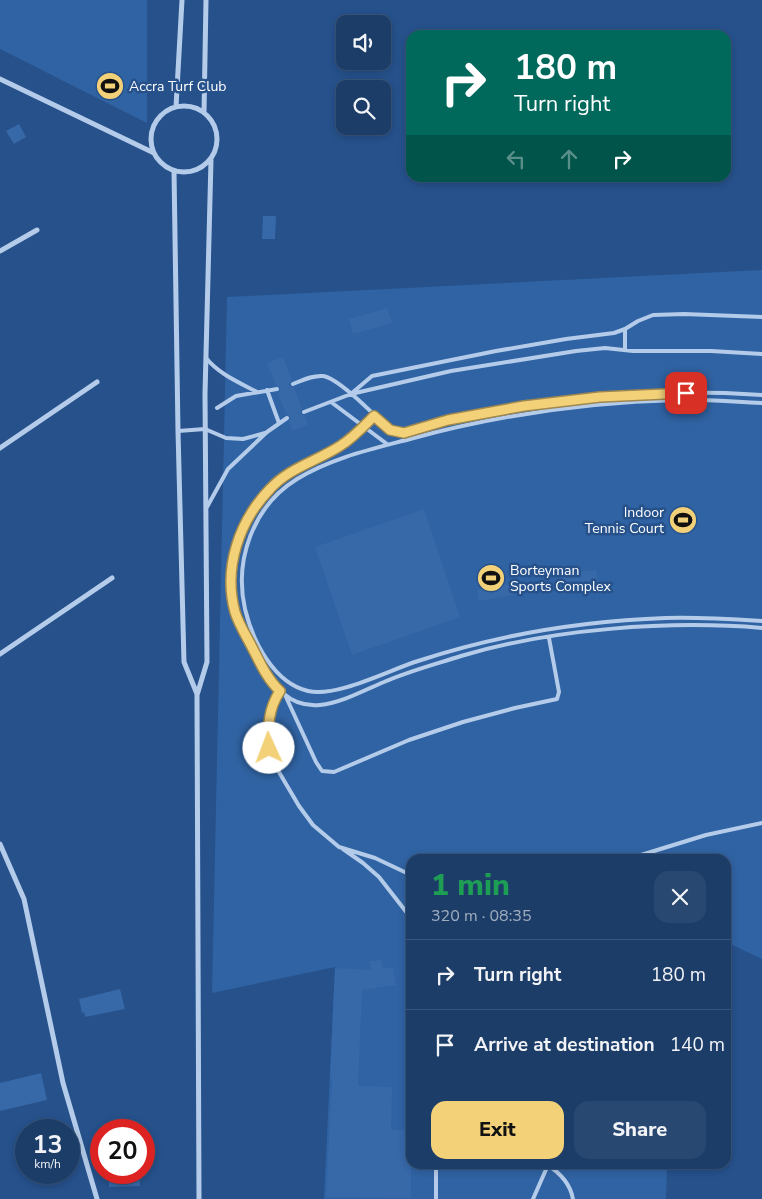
<!DOCTYPE html>
<html lang="en">
<head>
<meta charset="utf-8">
<style>
  :root { --surface:#1c3d68; --page:#294871; --text:#f1f3f6; --muted:#a0aec0; --line:#3a567c; --accent:#f3d179 }
  body { margin:0; font-family:"Nunito Sans",sans-serif; background:var(--page); color:var(--text); height:100vh; display:flex; flex-direction:column; font-size:19px; white-space:nowrap }
  * { box-sizing:border-box; margin:0 }
  p { font-size:16px; color:var(--muted) }
  .icon { flex:none; width:28px; height:28px; fill:none; stroke:currentColor; stroke-width:2; stroke-linecap:round; stroke-linejoin:round }
  .map { position:relative; flex:1; overflow:hidden }
  .drawer { position:absolute; left:406px; top:854px; width:325px; height:315px; display:flex; flex-direction:column; background:var(--surface); border-radius:15px; box-shadow:0 2px 8px #0003,0 0 0 1px var(--line) }
  .drawer>* { flex:none }
  .banner { position:absolute; left:406px; top:30px; width:325px; height:152px; border-radius:15px; box-shadow:0 2px 8px #0003,0 0 0 1px var(--line); background:#00695c; color:#fff; overflow:hidden }
  .buttons { position:absolute; left:336px; top:15px; display:grid; gap:10px }
  .buttons a { display:grid; place-items:center; width:55px; height:55px; border-radius:10px; background:var(--surface); box-shadow:0 2px 8px #0003,0 0 0 1px var(--line); font-size:25px }
  .speed { position:absolute; left:15px; top:1119px; display:flex; gap:10px; font-size:25px; font-weight:700; text-align:center }
  .speed>* { display:grid; place-content:center; width:65px; height:65px; border-radius:50%; background:var(--surface); box-shadow:0 2px 8px #0003,0 0 0 1px var(--line); line-height:1 }
  .speed small { font-size:12px; font-weight:400 }
  .speed .limit { border:8px solid #d22; background:#fff; color:#111 }
  .pin { position:absolute; display:grid; place-items:center; width:42px; height:42px; color:#fff; margin:-21px; border-radius:10px; box-shadow:0 2px 8px #0006 }
  .me { position:absolute; width:55px; margin:-28px; rotate:358deg; stroke-linejoin:round; filter:drop-shadow(0 0 4px #0008) }
  .turn { display:flex; align-items:center; gap:18px; height:105px; padding:0 25px; font-size:22px }
  .turn .icon { width:65px; height:65px; stroke-width:2.5 }
  .turn b { display:block; font-size:35px; line-height:42px }
  .lanes { display:flex; align-items:center; height:48px; padding:0 25px; background:#0003; justify-content:center; gap:25px; direction:ltr }
  .lanes .off { opacity:.35 }
  .round { display:grid; place-items:center; flex:none; width:52px; height:52px; border-radius:15px; background:var(--page) }
  .summary { display:flex; align-items:center; justify-content:space-between; height:85px; padding:0 25px }
  h1 { font-size:30px; font-weight:800; line-height:38px; color:#1e9e55 }
  .button { display:flex; gap:10px; margin-top:auto; padding:10px 25px }
  .button a { flex:1; height:58px; border-radius:15px; background:var(--accent); color:#111; font-size:20px; font-weight:800; line-height:58px; text-align:center }
  .button a+a { background:var(--page); color:var(--text) }
  ul { padding:0; list-style:none }
  li { display:flex; align-items:center; gap:15px; height:70px; padding:0 25px; border-top:1px solid var(--line) }
  li div { flex:1 }
  li b { display:block; font-size:19px }
  li em { font-style:normal }
  .map>svg:first-child { display:block }
  .green { fill:#3063a3 }
  .building { fill:#3768a8 }
  .lines { fill:none; stroke-linecap:round; stroke-linejoin:round }
  .lane { stroke:#b4ccea; stroke-width:4 }
  .street { stroke:#b4ccea; stroke-width:5 }
  .route-casing { stroke:#9e884f; stroke-width:12 }
  .route { stroke:#f3d179; stroke-width:9 }
  .labels { text-anchor:middle; stroke-width:5; stroke-linejoin:round; paint-order:stroke }
  .poi-label { font-size:14px; fill:#fff; stroke:#26518b; text-anchor:start }
</style>
</head>
<body>
<div class="map">
<svg width="762" height="1199" viewBox="0 0 762 1199">
  <rect width="100%" height="100%" fill="#26518b"/>
  <path class="green" d="M0,0H147V123L0,49Z
    M762,270V959L726,942V859H411V1164H667L666,1199H324L335,967L212,993L227,297Z"/>
  <path class="building" d="M19,124L26,137L14,144L6,131Z
    M263,216H276L275,239H262Z
    M387,308L392,323L353,334L349,319Z
    M283,357L292,380L289,385L291,387H294L302,409L300,413L305,416L308,425L292,431L289,421L290,416L286,414L278,393L281,388L276,385L267,363Z
    M424,509L460,617L352,655L315,547Z
    M596,570L598,582L563,587L560,574Z
    M511,583L514,595L479,601L477,590Z
    M381,960L383,968L393,967L396,985L362,990L358,1086L392,1087L391,1130H411V1198L326,1197L332,1079H330L335,968L371,970L370,961Z
    M120,989L125,1009L85,1017L84,1012L82,1013L79,999Z
    M41,1073L47,1100L0,1111V1083Z
    M109,1172H139L140,1186L109,1187Z"/>
  <g class="lines">
    <path class="lane" d="M625,329V349
      M206,358C219,374 238,382 257,392
      M293,384C303,380 313,375 323,376C339,378 377,418 390,430L404,433C519,399 642,387 762,395
      M267,390L279,423
      M352,393L372,376L496,351L566,339L614,333L625,329L638,321L653,315L684,314L762,317
      M331,402L387,444
      M762,403C734,402 706,399 678,400C587,402 498,415 410,439C372,449 331,458 297,479C253,506 234,560 245,609C253,642 274,683 308,691C336,698 389,670 418,661C497,635 582,621 666,618C698,617 730,619 762,621
      M217,408L236,396L277,389
      M304,412L351,394L451,371L576,351L605,348L633,351H711L762,354
      M374,416C364,425 354,436 343,444C326,457 304,462 286,475C244,504 223,561 235,610C240,628 250,645 259,660C274,685 287,708 320,705C342,703 364,690 384,682C409,671 436,664 461,656C551,629 669,620 762,628
      M178,431L205,429L226,438L243,439L265,433
      M207,507L228,469L267,432L287,418
      M280,691L272,704L268,725L269,748L276,767L299,806L313,825L339,847L375,858L411,875
      M286,697L316,762L322,771L334,772L409,740L463,722L515,708L557,699L559,692L549,638
      M343,849L363,863L379,877L411,918
      M628,859L706,835L762,823
      M546,1164C559,1172 570,1182 573,1199
      M436,1199V1164
      M533,1199L548,1165"/>
    <path class="street" d="M0,79L154,153
      M151 139a33 33 0 1 1 66 0a33 33 0 1 1-66 0Z
      M176,107L182,0
      M204,113L206,0
      M174,171L178,431L184,662L197,694
      M0,251L37,230
      M0,448L97,382
      M0,654L112,578
      M0,844L24,899L63,1083L97,1199
      M199,1199L197,695L207,662L205,394L211,160"/>
  </g>
  <g class="lines">
    <defs>
      <path id="route" d="M269,748C268,726 268,709 280,691C268,680 260,663 253,649C247,637 239,625 235,612C223,568 239,521 270,489C289,468 317,461 340,446C353,438 364,426 374,416L390,430L404,433L448,420L524,406L600,397L686,393"/>
    </defs>
    <use href="#route" class="route-casing"/>
    <use href="#route" class="route"/>
  </g>
  <defs>
    <symbol id="stadium-disc" viewBox="-11 -11 22 22"><circle r="9.5" fill="#f3d179" stroke="#26518b"/><path d="M0-5a6.5 5 0 1 0 0 10a6.5 5 0 1 0 0-10ZM-3.5-1.8h7v3.6h-7Z" fill="#111"/></symbol>
  </defs>
  <g fill-rule="evenodd">
    <use href="#stadium-disc" x="94" y="70" width="32" height="32"/>
    <use href="#stadium-disc" x="667" y="504" width="32" height="32"/>
    <use href="#stadium-disc" x="475" y="562" width="32" height="32"/>
  </g>
  <g class="labels">
    <g class="poi-label">
      <text x="129" y="91">Accra Turf Club</text>
      <text x="664" y="517" text-anchor="end">Indoor<tspan x="664" dy="16">Tennis Court</tspan></text>
      <text x="510" y="575">Borteyman<tspan x="510" dy="16">Sports Complex</tspan></text>
    </g>
  </g>
</svg>
<div class="buttons">
<a><svg class="icon" aria-label="sound" viewBox="0 0 24 24"><path d="M4 9h4l5-4v14l-5-4H4zM17 9q2 3 0 6"/></svg></a>
<a><svg class="icon" aria-label="search" viewBox="0 0 24 24"><circle cx="10" cy="10" r="6"/><path d="M15 15l6 6"/></svg></a>
</div>
<div class="speed"><div>13<small>km/h</small></div><div class="limit">20</div></div>
<div class="pin" style="left:686px;top:393px;background:#d93025"><svg class="icon" aria-label="arrive" viewBox="0 0 24 24"><path d="M6 21V4h12l-3 4 3 4H6"/></svg></div>
<svg class="me" style="left:269px;top:748px" viewBox="-20 -20 40 40"><circle r="19" fill="#fff"/><path d="M0-13L10 11 0 6-10 11z" fill="#f3d179"/></svg>
<div class="banner">
<div class="turn"><svg class="icon" aria-label="right" viewBox="0 0 24 24"><path d="M7 20v-9h11M14 6l5 5-5 5"/></svg><div><b>180 m</b>Turn right</div></div>
<div class="lanes"><svg class="icon off" aria-label="left" viewBox="0 0 24 24"><path d="M17 20v-9H6M10 6l-5 5 5 5"/></svg><svg class="icon off" aria-label="ahead" viewBox="0 0 24 24"><path d="M12 20V5M6 11l6-6 6 6"/></svg><svg class="icon" aria-label="right" viewBox="0 0 24 24"><path d="M7 20v-9h11M14 6l5 5-5 5"/></svg></div>
</div>
<section class="drawer">
<div class="summary"><div><h1>1 min</h1><p>320 m · 08:35</p></div><a class="round"><svg class="icon" aria-label="close" viewBox="0 0 24 24"><path d="M6 6l12 12M18 6L6 18"/></svg></a></div>
<ul>
<li><svg class="icon" aria-label="right" viewBox="0 0 24 24"><path d="M7 20v-9h11M14 6l5 5-5 5"/></svg><div><b>Turn right</b></div><em>180 m</em></li>
<li><svg class="icon" aria-label="arrive" viewBox="0 0 24 24"><path d="M6 21V4h12l-3 4 3 4H6"/></svg><div><b>Arrive at destination</b></div><em>140 m</em></li>
</ul>
<div class="button"><a>Exit</a><a>Share</a></div>
</section>
</div>
</body>
</html>
